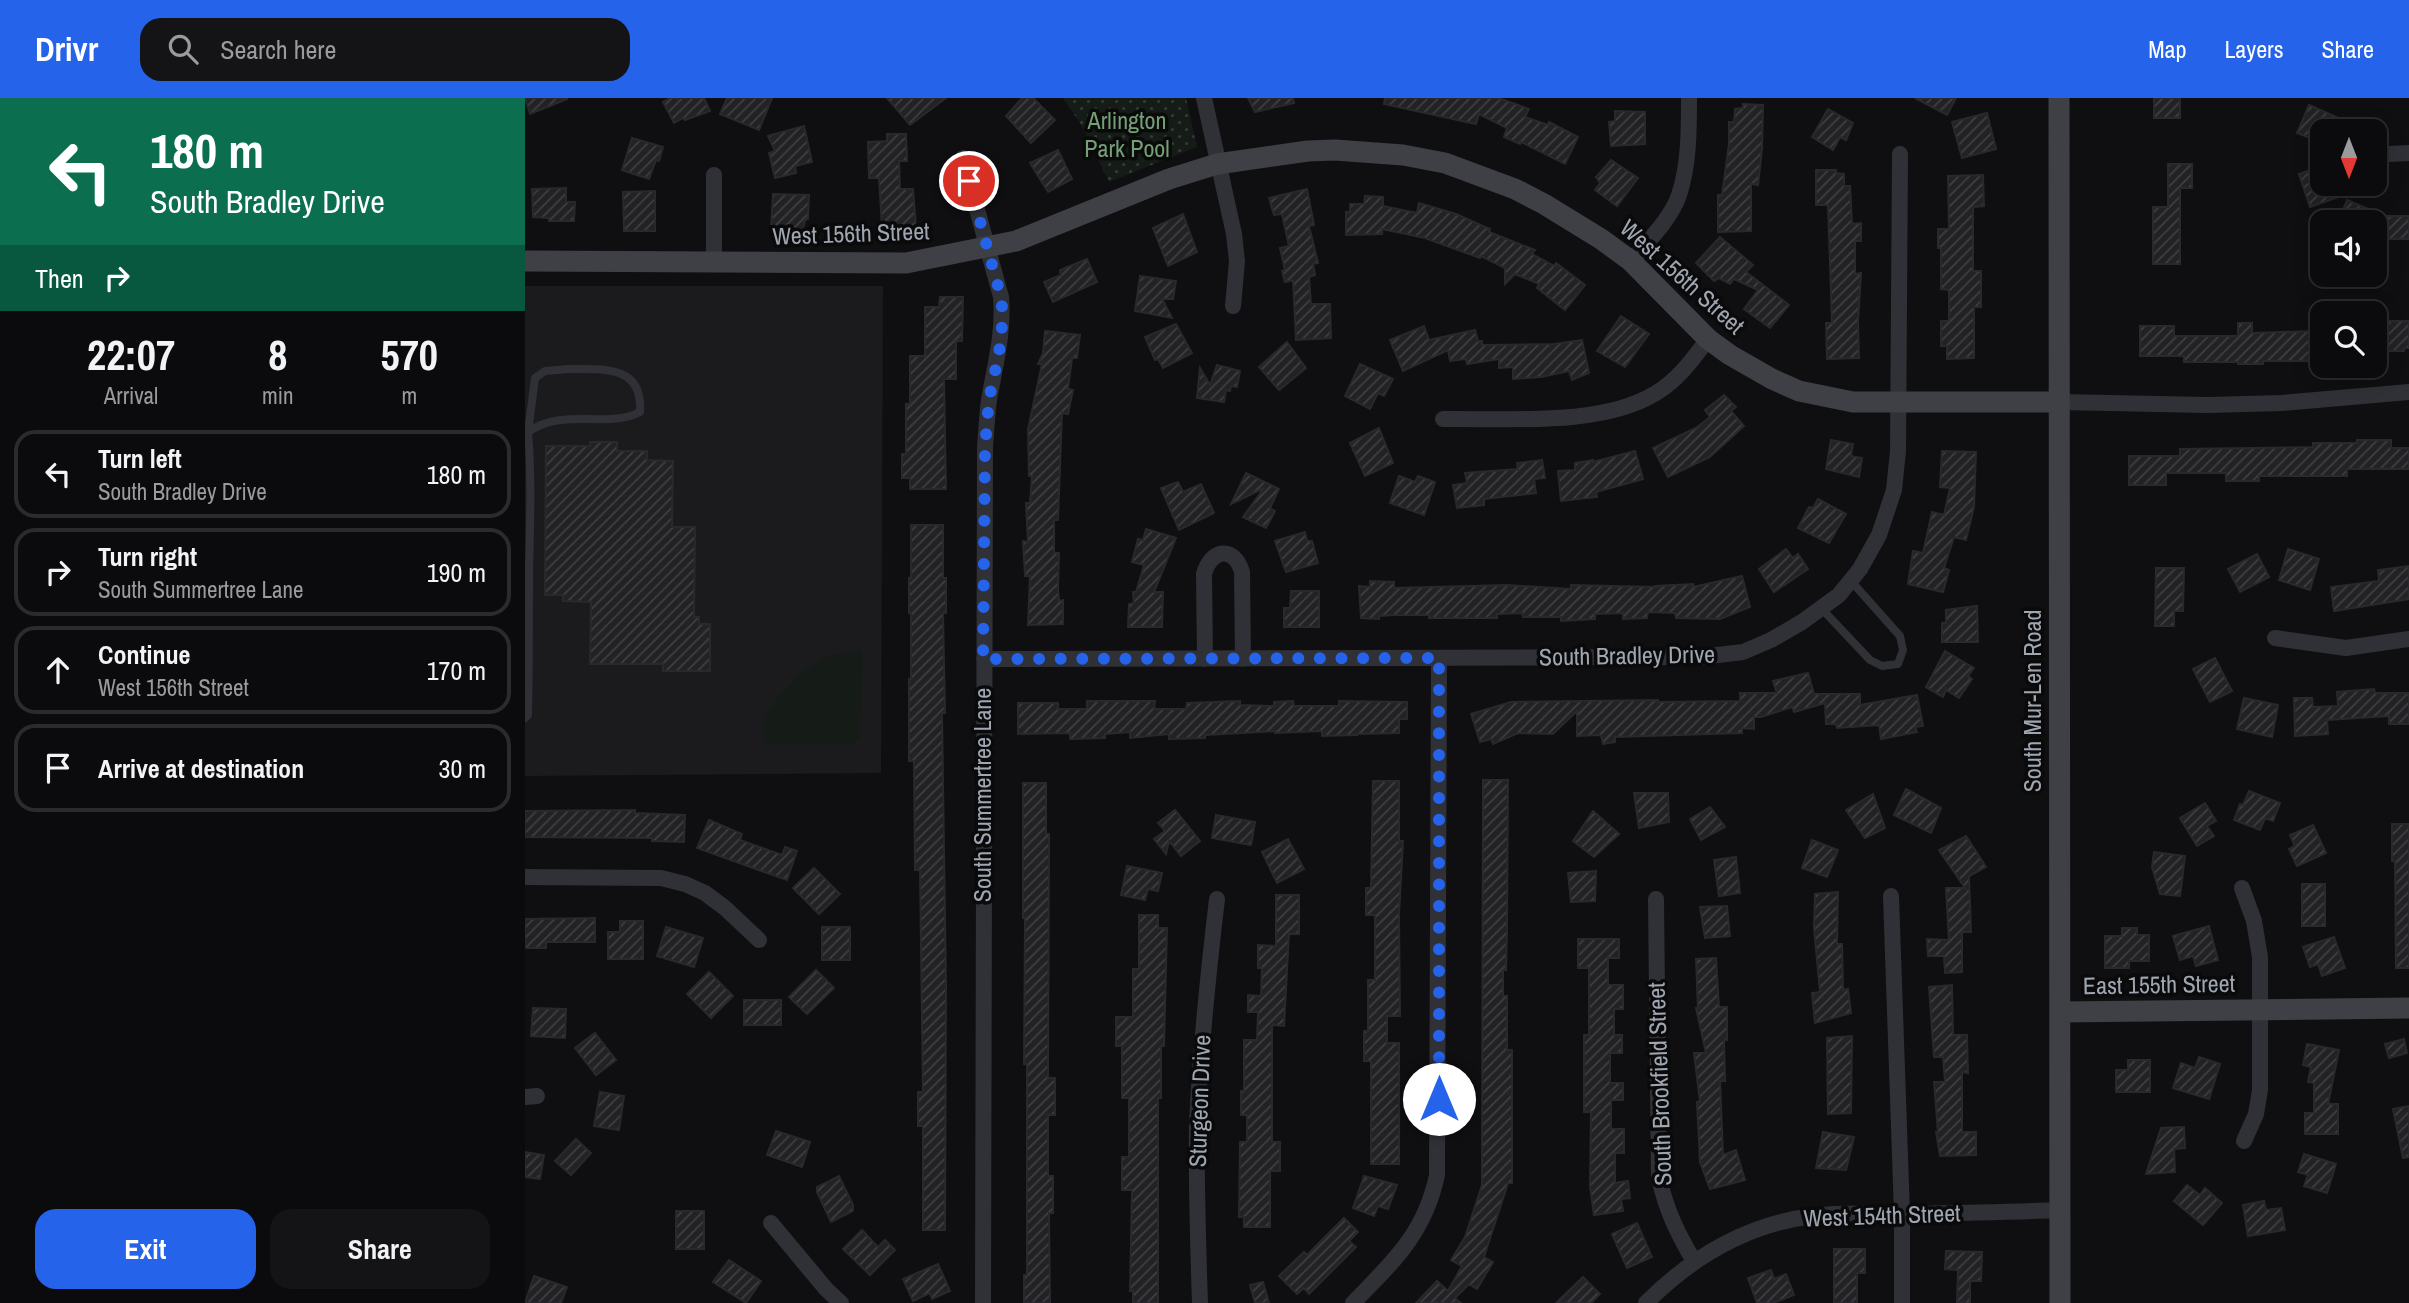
<!DOCTYPE html>
<html lang="en">
<head>
<meta charset="utf-8">
<style>
  :root { --surface:#0b0b0d; --page:#141416; --text:#f1f3f6; --muted:#9a9b9d; --line:#2b2b2e; --accent:#2563eb }
  body { margin:0; font-family:"Archivo Narrow",sans-serif; background:var(--page); color:var(--text); height:100vh; display:flex; flex-direction:column; font-size:26px; white-space:nowrap }
  * { box-sizing:border-box; margin:0 }
  p { font-size:23px; color:var(--muted) }
  .icon { flex:none; width:38px; height:38px; fill:none; stroke:currentColor; stroke-width:2; stroke-linecap:round; stroke-linejoin:round }
  .map { position:relative; flex:1; overflow:hidden }
  .sheet { display:flex; flex-direction:column; background:var(--surface); width:525px }
  .sheet>* { flex:none }
  .hud { background:#0b6e4f; color:#fff; overflow:hidden }
  .needle { width:46px; rotate:180deg }
  .fabs { position:absolute; left:1785px; top:21px; display:grid; gap:14px }
  .fabs a { display:grid; place-items:center; width:77px; height:77px; border-radius:14px; background:var(--surface); box-shadow:0 4px 18px #0003,0 0 0 2px var(--line); font-size:35px }
  .pin { position:absolute; display:grid; place-items:center; width:60px; height:60px; color:#fff; margin:-30px; border:4px solid #fff; border-radius:50%; box-shadow:0 2px 7px #0007 }
  .me { position:absolute; width:77px; margin:-38px; rotate:0deg; stroke-linejoin:round; filter:drop-shadow(0 0 5px #0008) }
  .turn { display:flex; align-items:center; gap:24px; height:147px; padding:0 35px; font-size:32px }
  .turn .icon { width:91px; height:91px; stroke-width:2.5 }
  .turn b { display:block; font-size:49px; line-height:60px }
  .then { display:flex; align-items:center; height:66px; padding:0 35px; background:#0003; gap:14px; font-size:26px }
  .eta { display:flex; justify-content:space-evenly; align-items:center; height:119px; text-align:center }
  .eta b { font-size:42px; font-weight:700; line-height:49px }
  .cta { display:flex; gap:14px; margin-top:auto; padding:14px 35px }
  .cta a { flex:1; height:80px; border-radius:21px; background:var(--accent); color:#fff; font-size:28px; font-weight:700; line-height:80px; text-align:center }
  .cta a+a { background:var(--page); color:var(--text) }
  ul { padding:0; list-style:none }
  li { display:flex; align-items:center; gap:21px; height:88px; margin:0 14px 10px; padding:0 21px; border:4px solid var(--line); border-radius:21px }
  li div { flex:1 }
  li b { display:block; font-size:26px }
  li em { font-style:normal }
  header { display:flex; align-items:center; gap:42px; box-sizing:border-box; height:98px; padding:0 35px; background:var(--accent); color:#fff }
  header strong { font-size:33px }
  nav { display:flex; gap:38px; margin-inline-start:auto; font-size:24px }
  .search { width:490px; height:63px; background:var(--page); display:flex; align-items:center; gap:18px; box-sizing:border-box; padding:0 24px; border-radius:21px; color:var(--muted); font-size:26px }
  main { display:flex; flex:1; min-height:0 }
  .map>svg:first-child { display:block }
  .built { fill:#1b1b1e }
  .grass { fill:url(#grass-dots) }
  .pitch { fill:#151b16 }
  .building { fill:url(#building-hatch); stroke:#29292d; stroke-width:2 }
  .lines { fill:none; stroke-linecap:round; stroke-linejoin:round }
  .lane { stroke:#303136; stroke-width:8 }
  .street { stroke:#303136; stroke-width:16 }
  .secondary { stroke:#3e4046; stroke-width:21 }
  .route { stroke:#2563eb; stroke-width:12; stroke-dasharray:0 21.6 }
  .labels { text-anchor:middle; stroke-width:7; stroke-linejoin:round; paint-order:stroke }
  .park-label { font-size:24px; fill:#759f75; stroke:#0a0a0b }
  .street-label { font-size:24px; fill:#9fa6b2; stroke:#0a0a0b }
</style>
</head>
<body>
<header>
<strong>Drivr</strong>
<div class="search"><svg class="icon" aria-label="search" viewBox="0 0 24 24"><circle cx="10" cy="10" r="6"/><path d="M15 15l6 6"/></svg>Search here</div>
<nav><a>Map</a><a>Layers</a><a>Share</a></nav>
</header>
<main>
<section class="sheet">
<div class="hud">
<div class="turn"><svg class="icon" aria-label="left" viewBox="0 0 24 24"><path d="M17 20v-9H6M10 6l-5 5 5 5"/></svg><div><b>180 m</b>South Bradley Drive</div></div>
<div class="then">Then<svg class="icon" aria-label="right" viewBox="0 0 24 24"><path d="M7 20v-9h11M14 6l5 5-5 5"/></svg></div>
</div>
<div class="eta">
<div><b>22:07</b><p>Arrival</p></div>
<div><b>8</b><p>min</p></div>
<div><b>570</b><p>m</p></div>
</div>
<ul>
<li><svg class="icon" aria-label="left" viewBox="0 0 24 24"><path d="M17 20v-9H6M10 6l-5 5 5 5"/></svg><div><b>Turn left</b><p>South Bradley Drive</p></div><em>180 m</em></li>
<li><svg class="icon" aria-label="right" viewBox="0 0 24 24"><path d="M7 20v-9h11M14 6l5 5-5 5"/></svg><div><b>Turn right</b><p>South Summertree Lane</p></div><em>190 m</em></li>
<li><svg class="icon" aria-label="ahead" viewBox="0 0 24 24"><path d="M12 20V5M6 11l6-6 6 6"/></svg><div><b>Continue</b><p>West 156th Street</p></div><em>170 m</em></li>
<li><svg class="icon" aria-label="arrive" viewBox="0 0 24 24"><path d="M6 21V4h12l-3 4 3 4H6"/></svg><div><b>Arrive at destination</b></div><em>30 m</em></li>
</ul>
<div class="cta"><a>Exit</a><a>Share</a></div>
</section>
<div class="map">
<svg width="1884" height="1205" viewBox="0 0 1884 1205">
  <defs>
    <pattern id="grass-dots" width="8" height="8" patternUnits="userSpaceOnUse" patternTransform="scale(1.75)"><rect width="8" height="8" fill="#151b16"/><path d="M2 2h.1M6 6h.1" fill="none" stroke="#343936" stroke-width="1.8" stroke-linecap="round"/></pattern>
    <pattern id="building-hatch" width="6" height="6" patternUnits="userSpaceOnUse" patternTransform="scale(1.75)"><rect width="6" height="6" fill="#222225"/><path d="M-1 1l2-2M0 6l6-6M5 7l2-2" fill="none" stroke="#3f3f42"/></pattern>
  </defs>
  <rect width="100%" height="100%" fill="#0f0f11"/>
  <path class="built" d="M0,188H358L356,675L0,678Z"/>
  <path class="grass" d="M538,0H661L672,49L584,84L555,25Z"/>
  <path class="pitch" d="M337,553L335,639L328,647H239V620L253,599L278,573L305,557Z"/>
  <path class="building" d="M0,0H42V1L5,16Z
    M145,0H179L185,13L160,22L158,20L149,25L138,4Z
    M202,0H247L234,32L195,16Z
    M362,0H421L385,27Z
    M497,0H508L530,22L506,45L481,18Z
    M723,0H768L769,5L730,14Z
    M860,0H973L1004,11L1000,19L1023,27L1024,24L1053,39L1040,66L996,44L995,46L979,39L982,30L954,16L951,26L859,6Z
    M1390,0H1431L1422,17Z
    M1629,0H1655V20H1629Z
    M1218,6L1238,7L1237,51L1233,87L1226,86V133L1193,134V97H1197L1204,46V24H1209L1210,11L1218,10Z
    M1784,7L1816,21L1811,33H1797L1795,44L1772,35Z
    M1303,11L1328,25L1321,42L1315,39L1308,52L1287,39Z
    M1090,13L1120,14V46L1086,48L1084,24L1090,23Z
    M1462,15L1471,51L1437,60L1427,24Z
    M279,28L287,64L270,68L271,75L250,80L244,55L250,53L243,38Z
    M362,36H381L382,63H374L375,91H388L391,129H357L354,80H344L343,44L362,43Z
    M107,40L138,49L134,63L131,62L124,81L97,72Z
    M533,52L547,81L523,94L505,65Z
    M1086,62L1113,80L1092,108L1070,92L1075,85L1071,79Z
    M1643,66H1667V90H1655V166H1628V109H1643Z
    M1797,68V86H1813L1817,98L1785,109L1774,76Z
    M1291,72H1311V75L1319,76V88H1325L1327,126L1336,125V143H1330V176L1336,175L1333,224L1334,260L1302,261L1301,225H1307L1303,107H1291Z
    M1458,77L1459,108L1448,109V173H1456V209H1449V260L1422,261V248H1416V223H1424V192L1416,191V150H1413V131H1424L1423,78Z
    M41,90V104H50L49,123H24V120L8,119L7,91Z
    M782,91L789,127L784,128L793,165L788,166L790,177L784,179L786,206H805L806,240L771,242L768,182L760,184L757,173L760,172L755,150L764,148L757,116L749,117L744,100Z
    M130,93V133H99L98,94Z
    M248,96L284,97L283,121L280,122L278,132H246Z
    M840,98L858,99V108L892,115L894,105L931,116L965,131L964,134L1010,152L1007,156L1029,168L1031,165L1060,187L1040,212L1012,190L1014,186L990,176L980,186V170L956,158L955,160L900,140L857,131V136L821,137V114H825V106H839Z
    M1822,102L1859,118H1884V141H1850V124H1813Z
    M658,116L672,154L643,168L628,130Z
    M1195,139L1228,167L1221,174L1264,207L1245,230L1219,211L1233,192L1209,181L1205,186L1194,180L1189,183L1171,165Z
    M562,161L572,184L528,204L519,184L536,177L535,172Z
    M615,178L651,183L648,201H637L647,220L610,213Z
    M415,199H438L437,243H431V281H419L421,391H385V380H377V356H381V306H385V258H400V209H414Z
    M1096,218L1124,236L1100,269L1072,253Z
    M1854,223H1884V250H1879V253H1854Z
    M1713,225H1727V235L1791,233V263H1738V266H1713V264H1659V258H1615V228H1649V238H1713Z
    M651,226L667,255L638,270L633,261L630,262L620,239Z
    M899,228L904,242L950,232L953,243H957V247L1029,246L1057,242L1064,275L1047,282L1044,273L1016,279L988,281V269L974,270V261L942,266L941,261L925,263L923,252L878,273L865,242Z
    M520,233L555,237L552,260H547L543,291L548,292L543,316L537,315L533,422H529V455H534L533,491L534,503L538,502V526L503,527L505,478H500L498,443L503,444L501,405H505L507,378H504L503,331L517,266H513L518,255Z
    M762,244L781,270L754,292L734,269Z
    M835,266L868,281L859,298L853,295L845,311L820,298Z
    M692,267L715,273L712,289L706,288L705,293L701,292L699,304L672,300L675,270L685,287Z
    M1199,297L1211,309L1206,313L1219,328L1185,359L1143,379L1128,350L1171,330L1185,319L1180,312Z
    M854,330L868,365L840,378L825,345Z
    M1306,342L1328,346L1326,358L1337,360L1334,379L1301,371Z
    M1832,342H1866V350H1884V371H1822V378H1734V383H1701V375H1641V387H1604V358H1655V351L1788,349V345H1832Z
    M65,344H92V353H122V362L148,363L147,429H170L169,519H174V526H185V573H138V566H65L66,504L38,503V497H20L21,348H65Z
    M1110,353L1118,381L1071,394L1072,399L1036,403L1033,373L1050,372V365L1068,362V364Z
    M1417,353L1451,354L1449,409L1441,442L1429,439L1419,470L1424,472L1418,494L1383,486L1388,453L1398,455L1407,414L1419,417L1425,390L1415,389Z
    M1017,362L1020,380L1009,381L1011,395L959,401V407L932,410L928,387L942,385L940,375L993,371L992,365Z
    M721,375L754,391L745,410L750,413L741,430L718,419L739,390L706,406Z
    M874,378L890,384L893,378L910,384L899,417L865,405Z
    M653,384L658,394L676,386L689,415L654,432L636,390Z
    M1293,401L1321,416L1304,445L1273,430L1284,409L1288,410Z
    M386,427H418V480H421V515H418L420,615H417L421,888L420,1132H398V1028H393V994H398L395,772H390L389,663H384V581H386V515H384V480H386Z
    M621,431L651,440L629,494H638L637,529H603L604,506L609,505L608,494H611L619,467L607,464L613,441L618,442Z
    M780,434L782,443H787L793,465L761,474L750,443Z
    M1261,451L1268,460L1273,456L1283,471L1249,494L1234,471Z
    M1763,451L1794,461L1785,492L1754,482Z
    M1732,456L1744,479L1715,494L1703,471Z
    M1884,468V501L1809,513L1806,489L1854,483L1853,472Z
    M1631,470H1659L1658,513H1649V528H1630Z
    M1217,478L1225,509L1195,521L1151,520L1150,515L1123,514L1122,520L1098,521V515L1070,516V521L1036,523V519H998L997,515L972,516V520H904V517H869L854,518V521L836,520L834,488L845,489V483L869,484V490L982,487L1046,491V487L1132,489L1131,488L1168,486V489Z
    M766,493H794V529H759V510H765Z
    M1452,508L1453,544H1417V525H1421V512Z
    M1420,553L1449,570L1443,578L1447,581L1434,600L1421,592L1418,599L1401,589Z
    M1690,560L1707,593L1685,604L1668,571Z
    M1283,575L1289,596H1335V607L1392,597L1398,628L1390,629L1392,634L1356,641L1354,627L1312,630L1311,626H1301L1300,605L1269,614L1267,609L1236,619H1229V631L1217,630V635L1090,639V644L1078,646L1076,637L1052,638V613L1028,636L993,635L968,646L966,641L955,644L946,616L986,604L1133,602V604L1215,603V595H1252L1248,583Z
    M1849,591L1850,595H1884V626H1864V618L1802,622L1803,636L1770,638L1769,600H1787L1788,609L1813,608L1812,594Z
    M1719,600L1753,607L1747,639L1712,631Z
    M562,603H630L629,611H661L662,605L715,603V607L749,608V604L768,603L769,608H814V603L882,604V621H874V635L832,636V637L797,638V633L750,635V633L680,637V640L644,641V636L605,640V634L580,636V640L545,641V635L493,636V605H533V611H562Z
    M958,682H983L982,832L981,872H978V898H982V952H987V1085H983L959,1159L968,1164L952,1191L944,1186L930,1200L936,1205H891L912,1183L923,1193L937,1168L926,1162L940,1139L957,1087Z
    M848,683H874V743H878L874,817L875,918H862V945H874V1066H846V963H839V933H843V882H850V817H841V790H846Z
    M498,685H521V736H524L523,980H530V1017H523V1078H528V1115H524L525,1205H499V1177H502V966H499L500,820H498Z
    M1381,691L1416,710L1406,735L1369,717Z
    M1724,693L1755,705L1748,723L1740,720L1735,732L1709,722L1715,706L1718,707Z
    M1109,695H1143L1144,724L1114,730Z
    M1348,696L1360,730L1340,740L1321,712Z
    M1680,705L1691,723L1682,728L1689,738L1672,748L1655,720Z
    M1185,709L1200,729L1176,742L1165,721Z
    M110,712V715L160,717L159,744L127,743V740L0,739V713Z
    M650,712L675,743L656,758L644,743L641,756L629,741L640,733L633,725Z
    M1068,713L1094,736L1069,759L1048,743Z
    M691,717L730,724L726,747L687,740Z
    M184,722L217,736L215,742L257,757L260,749L272,753L262,782L172,750Z
    M1867,726H1884V870H1871L1870,763H1867Z
    M1788,727L1801,755L1772,768L1764,751L1770,748L1765,737Z
    M1441,738L1461,769L1444,778L1446,834H1437V874L1420,875L1419,858H1403L1402,841L1424,842L1421,790H1440L1414,752Z
    M763,741L779,771L752,785L737,754Z
    M1287,742L1313,752L1302,779L1277,770Z
    M1629,754L1660,758L1655,798L1635,796L1627,769Z
    M1211,759L1215,795L1194,798L1189,762Z
    M602,768L637,775L633,793L623,791L620,802L596,797Z
    M289,770L315,796L294,816L268,790Z
    M1071,773L1070,803L1046,804L1043,775Z
    M1777,786H1800V828H1777Z
    M1313,794L1312,846H1317L1318,892L1323,891L1326,915L1290,925L1287,895L1295,894L1289,830L1290,796Z
    M751,797H774V836H764L759,928L747,927V1044H755V1073H745V1129H719V1119H714L715,1044H722V1017H716V993H719V942H732L733,914H723V897L736,898L737,870H733V847L751,848Z
    M1202,808L1205,838L1180,840L1175,809Z
    M614,817H633V830H642L639,948H636V1000H633V1205H608V1193H605L607,1092H597V1059H604V1000H597V948H591V919H608V871H614Z
    M70,820V844H21V850H0V821Z
    M95,823H118V861H83V834H95Z
    M1684,828L1693,862L1671,868L1668,858L1655,862L1648,838Z
    M141,829L178,840L169,869L132,858Z
    M297,829H325V862H297Z
    M1597,830H1612V837H1624V863H1604V870H1580V838H1597Z
    M1809,839L1820,870L1797,878L1793,866L1785,869L1778,849Z
    M1053,841H1094V860H1083V887H1098V911H1089V937H1097V955H1085V985H1098V1002H1086V1031H1099V1055H1090V1085L1103,1083L1105,1100L1096,1101L1098,1113L1069,1117L1065,1088L1066,1014H1059V937H1064V870H1053Z
    M1191,860L1194,909H1202V942H1199L1200,983H1195L1198,1057L1211,1052L1220,1082L1185,1091L1175,1064L1172,1004H1175L1169,955H1181L1171,910H1173L1171,861Z
    M291,872L309,890L282,916L264,899Z
    M184,874L208,898L186,920L162,896Z
    M1427,887L1428,937H1442L1443,975L1437,974V1034H1451V1057L1415,1058L1411,1034H1413L1409,984H1420L1418,959H1409L1404,889Z
    M219,902H256V927H219Z
    M8,910L41,911L40,940L6,938Z
    M70,935L91,962L71,977L50,950Z
    M1327,938L1326,1015L1303,1016L1302,940Z
    M1879,941L1882,955L1864,960L1860,946Z
    M1782,946L1814,952L1803,1006H1813V1036H1780V1015H1789V985L1783,984L1786,969L1778,967Z
    M1674,959L1695,966L1684,1001L1648,990L1656,965L1670,970Z
    M1603,962H1625V994H1591V972H1603Z
    M75,994L99,998L94,1032L69,1028Z
    M1884,1008V1059L1878,1060L1868,1011Z
    M1659,1029L1660,1050L1649,1051L1650,1074L1621,1076L1636,1030Z
    M251,1033L285,1044L277,1069L242,1057Z
    M1298,1034L1329,1039L1321,1072L1291,1070Z
    M51,1041L66,1055L46,1077L30,1063Z
    M0,1054L19,1057L15,1081L0,1079Z
    M1779,1056L1811,1066L1802,1095L1779,1088L1783,1077L1773,1074Z
    M314,1078L328,1107V1113L306,1124L292,1094V1089Z
    M839,1078L872,1087L863,1111L853,1108L849,1118L828,1110Z
    M1662,1087L1675,1097L1680,1090L1697,1105L1678,1127L1649,1103Z
    M1739,1103L1741,1112L1756,1110L1760,1132L1723,1138L1718,1107Z
    M151,1113H179V1151H151Z
    M819,1120L833,1134L824,1143L831,1149L784,1196L779,1190L772,1196L754,1178L779,1154L782,1157Z
    M1112,1125L1127,1159L1102,1170L1087,1136Z
    M337,1132L353,1149L360,1142L370,1152L345,1177L318,1151Z
    M1309,1151H1340V1175H1332V1205H1309Z
    M1421,1153L1457,1154L1456,1183H1445V1205H1432L1433,1172L1420,1171Z
    M204,1162L236,1183L221,1205L188,1184Z
    M413,1166L425,1193L407,1201L405,1195L388,1203L378,1181Z
    M1246,1172L1249,1181L1261,1176L1269,1197L1248,1205H1232L1223,1180Z
    M9,1178L42,1189L36,1205H0Z
    M1058,1179L1075,1196L1066,1205H1031Z
    M738,1184L744,1205H730L725,1187Z"/>
  <g class="lines">
    <path class="lane" d="M43,271C79,271 118,267 115,314C83,331 39,309 3,334L10,280L20,273Z
      M0,333L3,334C7,380 5,427 4,473C4,521 4,569 3,617L0,620
      M1296,510L1345,562L1357,568L1373,566L1378,552L1375,538L1326,483"/>
    <path class="street" d="M679,0L709,136L712,163L708,208
      M1864,56L1884,55
      M438,60L476,199C479,235 470,267 464,302C462,318 461,334 460,350L458,1205
      M189,77V165
      M1106,163C1122,144 1146,121 1154,97C1164,67 1164,32 1164,0
      M1534,304L1683,307L1757,305L1884,294
      M918,321C983,320 1076,329 1131,295C1153,282 1168,261 1183,241
      M1750,540L1821,550L1884,541
      M459,561L1176,559L1218,554L1246,542L1277,524L1314,497L1335,471L1354,437L1369,392L1373,353L1375,56
      M680,561L679,476C686,451 709,447 717,474L718,561
      M0,779L136,780L160,786L180,795L200,810L234,842
      M1717,790L1729,823L1735,859V992L1731,1016L1719,1043
      M1366,798L1377,1116V1205
      M1131,801L1134,1080C1141,1111 1152,1135 1169,1163
      M0,999L12,998
      M246,1125L301,1191L316,1205
      M675,1205C673,1146 671,1088 672,1029C675,953 683,877 692,801
      M828,1205C868,1164 900,1135 912,1077L914,560
      M1121,1205C1167,1159 1222,1126 1288,1118C1318,1114 1349,1116 1379,1116C1431,1115 1483,1114 1535,1112"/>
    <path class="secondary" d="M1534,0L1535,1205
      M0,163L381,165L491,143L644,81L692,66L783,53L810,52L878,57L920,65L990,91L1019,106L1076,141L1106,163L1183,241L1205,257L1247,281L1274,293L1328,304H1534
      M1535,914L1884,910"/>
  </g>
  <g class="lines">
    <path class="route" d="M444,83L476,199L478,219L474,255L464,301L460,350L458,561L914,560V1001"/>
  </g>
  <g class="labels">
    <g class="park-label">
      <text x="602" y="31">Arlington<tspan x="602" dy="28">Park Pool</tspan></text>
    </g>
    <g class="street-label">
      <text transform="translate(326 136) rotate(-2)" y="8">West 156th Street</text>
      <text transform="translate(1157 179) rotate(42)" y="8">West 156th Street</text>
      <text transform="translate(1102 558) rotate(-1)" y="8">South Bradley Drive</text>
      <text transform="translate(1508 603) rotate(-90)" y="8">South Mur-Len Road</text>
      <text transform="translate(458 697) rotate(-90)" y="8">South Summertree Lane</text>
      <text transform="translate(1634 887) rotate(-1)" y="8">East 155th Street</text>
      <text transform="translate(1135 986) rotate(-92)" y="8">South Brookfield Street</text>
      <text transform="translate(675 1003) rotate(-88)" y="8">Sturgeon Drive</text>
      <text transform="translate(1357 1118) rotate(-2)" y="8">West 154th Street</text>
    </g>
  </g>
</svg>
<div class="fabs">
<a><svg class="needle" viewBox="-14 -14 28 28"><path d="M0-13l5 13h-10z" fill="#e53935"/><path d="M0 13l5-13h-10z" fill="#9a9b9d"/></svg></a>
<a><svg class="icon" aria-label="sound" viewBox="0 0 24 24"><path d="M4 9h4l5-4v14l-5-4H4zM17 9q2 3 0 6"/></svg></a>
<a><svg class="icon" aria-label="search" viewBox="0 0 24 24"><circle cx="10" cy="10" r="6"/><path d="M15 15l6 6"/></svg></a>
</div>
<div class="pin" style="left:444px;top:83px;background:#d93025"><svg class="icon" aria-label="arrive" viewBox="0 0 24 24"><path d="M6 21V4h12l-3 4 3 4H6"/></svg></div>
<svg class="me" style="left:914px;top:1001px" viewBox="-20 -20 40 40"><circle r="19" fill="#fff"/><path d="M0-13L10 11 0 6-10 11z" fill="#2563eb"/></svg>
</div>
</main>
</body>
</html>
